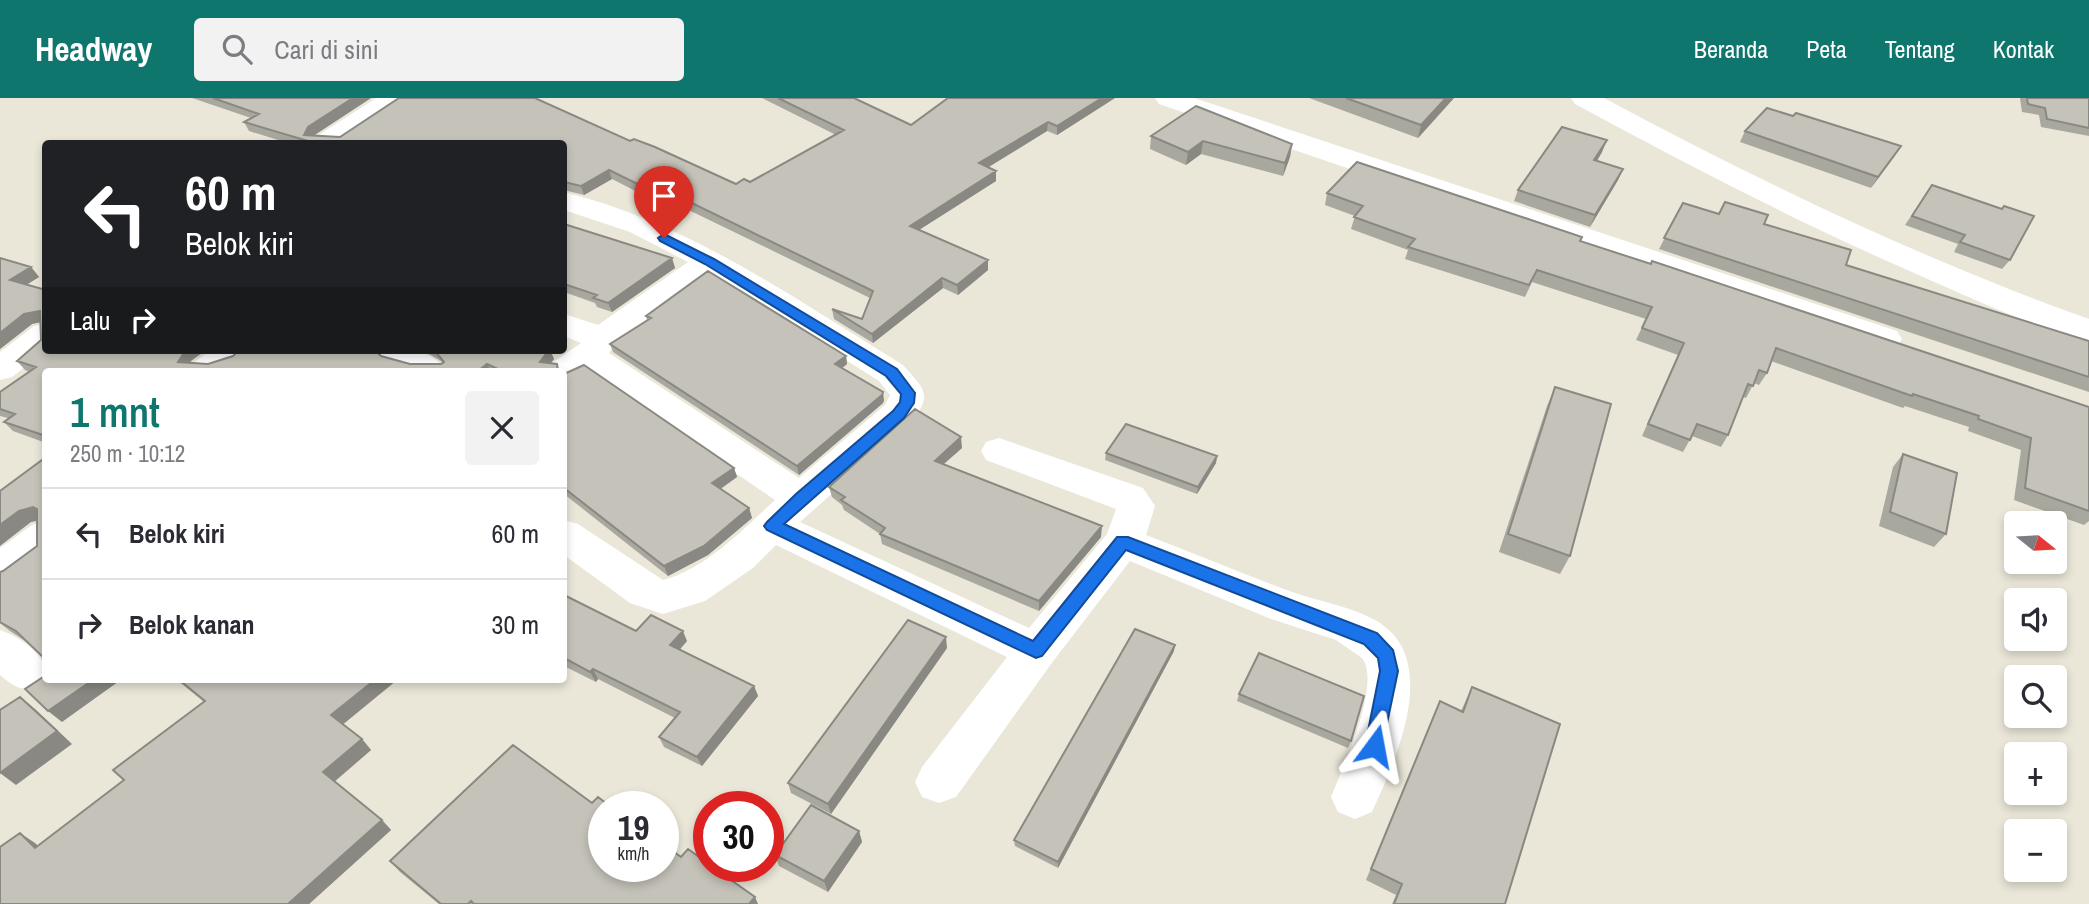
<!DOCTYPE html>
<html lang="id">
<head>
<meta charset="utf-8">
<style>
  :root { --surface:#fff; --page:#f2f2f3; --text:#2b2b33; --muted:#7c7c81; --line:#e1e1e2; --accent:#0f766e }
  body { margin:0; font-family:"Archivo Narrow",sans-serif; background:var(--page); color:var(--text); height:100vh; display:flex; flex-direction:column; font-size:26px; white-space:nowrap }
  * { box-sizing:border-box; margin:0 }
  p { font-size:23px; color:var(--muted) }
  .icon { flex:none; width:38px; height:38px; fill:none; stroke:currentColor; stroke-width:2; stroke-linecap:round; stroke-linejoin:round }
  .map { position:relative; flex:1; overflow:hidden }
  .side { position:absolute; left:42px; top:270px; width:525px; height:315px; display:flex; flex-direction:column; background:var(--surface); border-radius:7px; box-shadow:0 4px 10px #0003 }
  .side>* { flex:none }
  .guide { position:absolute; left:42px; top:42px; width:525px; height:214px; border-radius:7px; box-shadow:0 4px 10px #0003; background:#202124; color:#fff; overflow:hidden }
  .needle { width:46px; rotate:108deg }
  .tools { position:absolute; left:2004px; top:413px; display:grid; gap:14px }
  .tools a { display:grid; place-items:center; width:63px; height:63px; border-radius:7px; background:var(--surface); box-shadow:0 4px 10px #0003; font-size:35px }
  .speed { position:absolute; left:588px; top:693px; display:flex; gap:14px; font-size:35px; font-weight:700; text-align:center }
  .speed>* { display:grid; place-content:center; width:91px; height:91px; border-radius:50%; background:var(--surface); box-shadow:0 4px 10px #0003; line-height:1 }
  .speed small { font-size:18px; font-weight:400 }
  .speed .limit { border:10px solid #d22; background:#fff; color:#111 }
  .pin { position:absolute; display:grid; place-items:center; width:60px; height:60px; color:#fff; margin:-72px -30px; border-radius:50% 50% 50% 0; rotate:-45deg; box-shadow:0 0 7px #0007 }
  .pin .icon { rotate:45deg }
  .me { position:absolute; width:77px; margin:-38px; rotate:13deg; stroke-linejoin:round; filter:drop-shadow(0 0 5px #0008) }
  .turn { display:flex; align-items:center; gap:24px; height:147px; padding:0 28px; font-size:32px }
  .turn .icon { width:91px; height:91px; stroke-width:2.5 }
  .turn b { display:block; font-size:49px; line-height:60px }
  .then { display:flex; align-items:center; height:66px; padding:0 28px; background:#0003; gap:14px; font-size:26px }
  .round { display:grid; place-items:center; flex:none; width:74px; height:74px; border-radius:7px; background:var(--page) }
  .overview { display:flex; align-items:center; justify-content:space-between; height:119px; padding:0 28px }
  h1 { font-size:42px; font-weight:600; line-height:52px; color:var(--accent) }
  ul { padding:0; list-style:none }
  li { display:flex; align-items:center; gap:21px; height:91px; padding:0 28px; border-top:2px solid var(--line) }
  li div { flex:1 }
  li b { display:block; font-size:26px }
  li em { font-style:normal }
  header { display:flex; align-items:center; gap:42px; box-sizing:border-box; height:98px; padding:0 35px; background:var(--accent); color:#fff }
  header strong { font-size:33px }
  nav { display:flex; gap:38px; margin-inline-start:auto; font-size:24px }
  .search { width:490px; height:63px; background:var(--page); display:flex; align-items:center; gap:18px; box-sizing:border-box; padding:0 24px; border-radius:7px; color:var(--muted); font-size:26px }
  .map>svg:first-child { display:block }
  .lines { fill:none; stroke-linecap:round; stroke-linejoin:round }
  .minor { fill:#fff; fill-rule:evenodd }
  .wall { fill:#a9a89f }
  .shaded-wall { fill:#8a8882 }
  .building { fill:#c5c3b9; stroke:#8a8882; stroke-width:2 }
  .route { fill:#1a73e8; stroke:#114b97; stroke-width:2 }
</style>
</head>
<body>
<header>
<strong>Headway</strong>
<div class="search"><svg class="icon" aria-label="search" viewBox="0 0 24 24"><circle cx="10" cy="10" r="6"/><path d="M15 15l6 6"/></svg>Cari di sini</div>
<nav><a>Beranda</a><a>Peta</a><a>Tentang</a><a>Kontak</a></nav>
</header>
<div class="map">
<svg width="2089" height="806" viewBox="0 0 2089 806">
  <rect width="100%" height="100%" fill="#eae7d9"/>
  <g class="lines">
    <path class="minor" d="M376,0H407L403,6L343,46H311L314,40Z
      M1155,0H1194L1897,233L1902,241L1897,249L1885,252L1873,249L1159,6Z
      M1571,0H1604C1761,84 1921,161 2089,221V244C2032,228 1975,202 1921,178C1803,127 1688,67 1575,6Z
      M564,94C689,125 795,201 903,267C925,292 933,296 911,325L800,424L1029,530L1107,436L1116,411L986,362L981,353L986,344L999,340L1143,390L1155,408L1146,437C1196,456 1245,477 1295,495C1321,504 1350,508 1375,522C1443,560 1396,661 1372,714L1355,721L1338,714L1331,699C1342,672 1382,585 1362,560L1336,542L1271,521L1130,463L1051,566L956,699L939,705L922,699L915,684L922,669L1007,559L776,447L753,470L705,503L663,516L630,505L564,457V422L578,426L663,482C707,470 742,432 775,402L588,274L564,285V273H547L552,265L581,245L564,238V216L598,227L688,164L630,134L564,112ZM711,177L879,283L890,297L885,307L799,380L609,255L613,249Z
      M46,225L47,252L12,279L0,282V254L34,228Z
      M211,252H251C235,276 214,273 188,273L193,265Z
      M374,252C400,252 431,248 446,273C420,273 390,277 374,252Z
      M46,423V460L14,483L0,488V450L32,427Z
      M0,532C23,540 56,563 43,588C24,595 15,590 0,577Z"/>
  </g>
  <path class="wall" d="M192,0H371L313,38L630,43L736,86L750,84L836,37L762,0H854L911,27L948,0H1115L1057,37L1047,33L988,69L996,83L919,132L988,172L958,197L943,190L873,245L834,221L832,211L862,221L870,200L668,102L661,106L612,81L584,97L564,92V46H291L249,33L244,24L251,20Z
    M1309,0H1454L1418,40Z
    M2020,0H2089V38L2041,29L2039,17L2022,14Z
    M1793,18L1901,48L1871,90L1740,44L1745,33Z
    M1151,38L1292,46L1290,59L1283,78L1201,56L1186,67L1150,51Z
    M1602,54L1597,63L1623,71L1618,82L1590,129L1514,103L1518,92Z
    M1932,87L2010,162L2002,171L1954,154L1958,146L1905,127Z
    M1327,95L1582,139L1580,143L2089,309V423L2084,427L2014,402L2021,352L1968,333L1969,329L1905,308L1903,310L1771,263L1767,275L1759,287L1754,285L1746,300L1743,299L1728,337L1721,349L1692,338L1683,354L1642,338L1678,257L1636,242L1646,221L1532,184L1525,199L1405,161L1408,152L1351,131L1355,118L1325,107Z
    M1683,105L1719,116L1764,126L1846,167L2089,243V294L1659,151Z
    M564,126L672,160L675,170L612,214L597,209L595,205L564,194Z
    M31,169L39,179L26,187L191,263L190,265L208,266L381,258L410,266H441L443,265L441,263L424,253L419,252H550L554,261L550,265L557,266L560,273H46V345L13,333L4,324L8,320L0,318V294L29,274L25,272L17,263L41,242L40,224L32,226L0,251Z
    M646,218L846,258L847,266L842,270L884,302L883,305L799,377L613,254L610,246L647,222Z
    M564,276L734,370L737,379L721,391L749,410L752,420L708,457L668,478L564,396Z
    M1555,289L1570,458L1560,476L1499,454L1547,308Z
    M962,350L943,366L1101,439L1039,513L882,446L880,436L844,412L842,407L832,399L829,389Z
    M1106,355L1217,358L1216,365L1197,396L1105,362Z
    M1903,356L1946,436L1934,449L1879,428L1893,369Z
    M46,359V562L25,543L10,533L0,525V474L3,473L37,448V423L31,424Z
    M564,497L636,533L687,543L680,551L754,588L758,598L702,668L664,649L659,639L675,620L598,581L596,584L564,568Z
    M947,550L831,716L791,695L788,685Z
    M1174,553L1058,770L1015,748L1014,742Z
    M176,581H396L397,582L343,626L362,641L371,652L335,683L382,722L391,732L309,806H0L35,745L38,748L124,682L204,604Z
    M1472,589L1505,806H1392L1396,797L1366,782L1440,603L1461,613Z
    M1239,596L1351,643L1348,650L1237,603Z
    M592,705L758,806H439L400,774L390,763Z
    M859,733L862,744L828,794L779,768L775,757Z"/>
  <path class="shaded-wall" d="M353,0H371L313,38L304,37L308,29Z
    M1102,0H1115L1057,37V28Z
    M1446,0H1454L1418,40L1421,27Z
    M1048,24L1047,33L979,75V65Z
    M1607,42L1602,54L1590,74L1594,62Z
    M1203,43L1201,56L1186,67L1188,54Z
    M1292,46L1290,59L1283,78L1285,65Z
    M1901,48L1894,59L1871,90L1878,79Z
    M1623,71L1618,82L1590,129L1595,117Z
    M609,72L612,81L584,97L581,88Z
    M996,73V83L911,137L910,128Z
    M665,92L668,102L661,106L658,96Z
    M672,160L675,170L612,214L608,205Z
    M988,162V172L958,197L957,187Z
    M31,169L39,179L18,192L10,182Z
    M942,180L943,190L873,245L872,236Z
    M40,213L46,223L32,226L0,251V235L24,216Z
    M186,252H206L191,263L186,273L178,264Z
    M549,252H550L554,261L545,273L540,264Z
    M846,258L847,266L837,274L835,266Z
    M487,266L491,273H478Z
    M883,294L884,302L883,305L799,377L797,368Z
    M961,339L962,350L936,373L935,363Z
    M1217,358L1216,365L1197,396L1198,389Z
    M734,370L737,379L715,394L712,385Z
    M33,409L45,420L31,424L0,448V427L19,413Z
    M749,410L752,420L708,457L668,478L664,468Z
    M1102,428L1101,439L1039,513V503Z
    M683,533L687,543L675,557L670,547Z
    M946,539L947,550L831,716L828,706Z
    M1175,547L1174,553L1058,770V764Z
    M593,571L598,581L596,584L590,574Z
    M94,581H122L62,624L48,613Z
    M376,581H396L397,582L341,628L331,617Z
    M754,588L758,598L702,668L697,659Z
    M20,599L35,611L72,646L16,687L0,675Z
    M362,641L371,652L334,684L323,674Z
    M382,722L391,732L309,806H287Z
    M859,733L862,744L828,794L824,783Z
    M20,735L35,745L50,760L35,750Z
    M755,799L758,806H749Z"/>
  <path class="building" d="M213,0H353L308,29L304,37L340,39L399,0H535L630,43L634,41L655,49L736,86L744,81L750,84L844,32L778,0H854L911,27L948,0H1102L1057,28L1048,24L979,65L996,73L910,128L988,162L957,187L942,180L872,236L832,211L862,221L873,193L665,92L658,96L609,72L581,88L564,84V46H318L244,24L259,16Z
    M1346,0H1446L1421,27Z
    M2027,0H2089V30L2047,21L2045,10L2028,6Z
    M1196,8L1292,46L1285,65L1203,43L1188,54L1151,38Z
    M1767,10L1793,18L1796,15L1901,48L1878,79L1745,33Z
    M1562,29L1607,42L1594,62L1623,71L1595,117L1518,92Z
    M1357,64L1582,139L1580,143L1651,166L1652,163L2089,309V413L2025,390L2031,340L1978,321L1979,318L1913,296L1912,298L1776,250L1767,275L1759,272L1753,288L1748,286L1728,337L1697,326L1690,342L1648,326L1684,245L1642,230L1652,209L1537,172L1529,187L1408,149L1415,141L1354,119L1363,108L1327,95Z
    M1932,87L2002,111L2004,108L2034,118L2010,162L1960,144L1965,137L1912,118Z
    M1725,104L1768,117L1764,126L1851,152L1846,167L2089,243V279L1664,140L1683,105L1719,116Z
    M564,126L672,160L608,205L593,200L597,197L564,186Z
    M0,160L31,169L10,182L46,192V252H186L178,264L208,266L233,258L239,252H375L381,258L410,266H441L444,264L434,252H549L540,264L557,266L558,273H502L487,266L478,273H46V338L4,324L15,316L0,311V294L36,269L17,263L41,242L40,213L24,216L0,235Z
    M708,173L846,258L835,266L883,294L882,297L797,368L610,246L651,220L646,218Z
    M584,267L734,370L712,385L749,410L704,448L664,468L564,390V276Z
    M1555,289L1611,306L1570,458L1508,436Z
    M915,311L961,339L935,363L1102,428L1039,503L880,436L885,430L841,402L845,399L829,389Z
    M1126,326L1217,358L1198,389L1106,355Z
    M1903,356L1957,375L1946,436L1890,414Z
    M46,359V562L16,533L0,524V474L3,473L37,448V411L33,409L19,413L0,427V393Z
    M564,497L636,533L651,517L683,533L670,547L754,588L697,659L659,639L680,614L593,571L590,574L564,560Z
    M908,522L946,539L828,706L788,685Z
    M1135,531L1175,547L1058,764L1014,742Z
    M1259,555L1364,598L1351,643L1239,596Z
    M46,577V581H94L48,613L25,591Z
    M178,581H376L331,617L362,641L323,674L382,722L288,806H0V749L20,735L35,750L124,682L113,672L205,603Z
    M1472,589L1560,626L1505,806H1394L1402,786L1371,771L1440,603L1463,614Z
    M20,599L57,633L0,675V612Z
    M513,647L592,705L598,699L611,709H604V768H663V746L681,759L688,751L709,766V768H711L755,799L749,806H474L471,803L468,806H441L390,763Z
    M811,707L859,733L824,783L775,757Z"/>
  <path class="route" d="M664,136L714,161L897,271L915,295L914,305L904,320L784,426L1033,543L1117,439H1128L1377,535L1393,552L1398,573L1381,654L1375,657L1368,654L1365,648L1380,573L1378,560L1364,546L1126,452L1042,558L1036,560L767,432L764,428L767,424L796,396L893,313L900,304L901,296L886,278L705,166L660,143L658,140Z"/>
</svg>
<div class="tools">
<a><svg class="needle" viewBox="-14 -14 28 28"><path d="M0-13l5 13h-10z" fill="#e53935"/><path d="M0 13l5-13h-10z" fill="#7c7c81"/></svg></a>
<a><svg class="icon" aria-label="sound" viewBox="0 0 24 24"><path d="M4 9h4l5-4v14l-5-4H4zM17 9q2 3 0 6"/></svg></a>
<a><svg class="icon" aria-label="search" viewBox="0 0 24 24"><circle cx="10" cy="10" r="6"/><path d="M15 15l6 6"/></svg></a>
<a>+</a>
<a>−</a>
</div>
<div class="speed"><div>19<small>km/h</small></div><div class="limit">30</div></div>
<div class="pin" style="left:664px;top:140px;background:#d93025"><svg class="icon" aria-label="arrive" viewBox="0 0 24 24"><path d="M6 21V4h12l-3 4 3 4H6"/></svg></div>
<svg class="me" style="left:1375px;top:648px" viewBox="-20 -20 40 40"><path d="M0-17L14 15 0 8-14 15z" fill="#1a73e8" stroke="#fff" stroke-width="4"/></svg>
<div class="guide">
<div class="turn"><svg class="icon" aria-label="left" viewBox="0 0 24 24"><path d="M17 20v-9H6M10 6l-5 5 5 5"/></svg><div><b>60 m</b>Belok kiri</div></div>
<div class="then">Lalu<svg class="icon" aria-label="right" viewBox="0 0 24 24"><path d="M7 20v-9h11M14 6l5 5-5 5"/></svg></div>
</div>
<section class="side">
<div class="overview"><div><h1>1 mnt</h1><p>250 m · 10:12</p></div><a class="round"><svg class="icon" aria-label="close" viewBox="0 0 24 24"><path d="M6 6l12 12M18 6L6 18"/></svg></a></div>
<ul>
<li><svg class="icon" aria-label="left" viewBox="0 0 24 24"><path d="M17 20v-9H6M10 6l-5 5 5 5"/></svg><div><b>Belok kiri</b></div><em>60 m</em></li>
<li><svg class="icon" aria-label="right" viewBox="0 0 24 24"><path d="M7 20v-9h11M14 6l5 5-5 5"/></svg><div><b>Belok kanan</b></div><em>30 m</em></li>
</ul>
</section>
</div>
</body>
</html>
